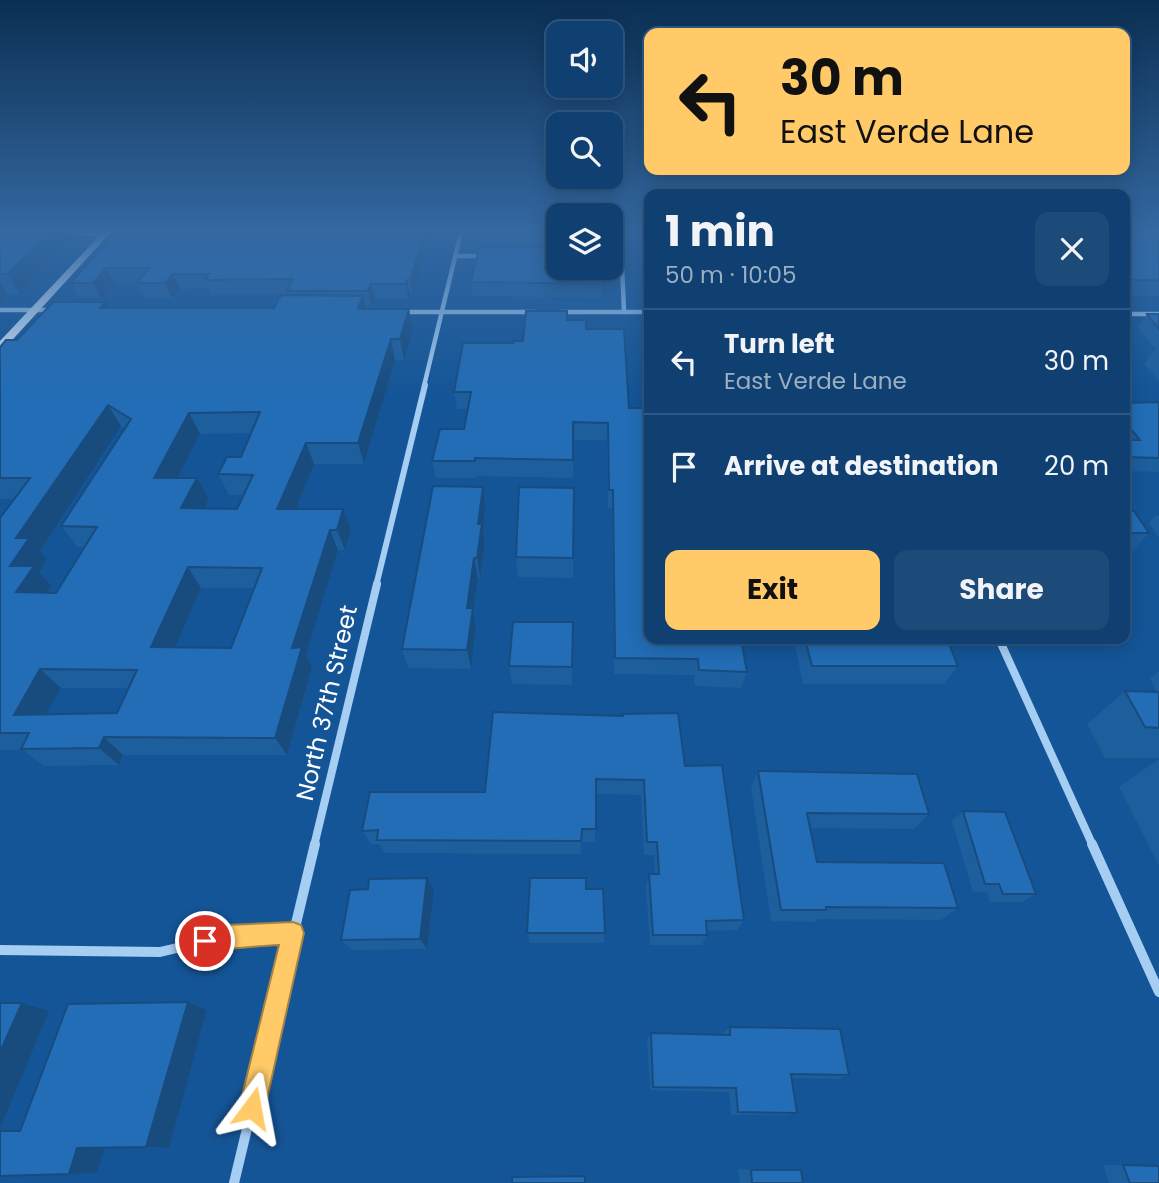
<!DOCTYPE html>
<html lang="en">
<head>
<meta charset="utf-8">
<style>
  :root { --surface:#0f4071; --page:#1d4b79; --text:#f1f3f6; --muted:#9bafc3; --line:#2f5984; --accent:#ffca67 }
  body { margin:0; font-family:Poppins,sans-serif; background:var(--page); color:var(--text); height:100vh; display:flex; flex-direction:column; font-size:26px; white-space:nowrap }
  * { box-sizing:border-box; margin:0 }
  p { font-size:23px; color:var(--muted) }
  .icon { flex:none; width:38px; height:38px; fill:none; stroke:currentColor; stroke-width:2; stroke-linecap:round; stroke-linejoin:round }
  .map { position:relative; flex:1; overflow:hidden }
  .details { position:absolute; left:644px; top:189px; width:486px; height:455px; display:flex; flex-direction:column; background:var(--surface); border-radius:14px; box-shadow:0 4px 18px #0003,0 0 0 2px var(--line) }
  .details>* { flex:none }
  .guide { position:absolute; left:644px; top:28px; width:486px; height:147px; border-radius:14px; box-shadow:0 4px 18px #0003,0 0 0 2px var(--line); background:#ffca67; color:#111; overflow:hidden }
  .tools { position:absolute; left:546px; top:21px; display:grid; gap:14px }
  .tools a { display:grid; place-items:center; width:77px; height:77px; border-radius:14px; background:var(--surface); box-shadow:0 4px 18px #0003,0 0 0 2px var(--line); font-size:35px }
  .pin { position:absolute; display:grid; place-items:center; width:60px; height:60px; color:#fff; margin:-30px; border:4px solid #fff; border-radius:50%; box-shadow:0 2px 7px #0007 }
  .me { position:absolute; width:77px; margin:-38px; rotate:13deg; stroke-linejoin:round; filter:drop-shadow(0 0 5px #0008) }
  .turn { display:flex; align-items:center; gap:24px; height:147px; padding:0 21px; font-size:32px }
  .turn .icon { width:91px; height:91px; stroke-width:2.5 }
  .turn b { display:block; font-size:49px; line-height:60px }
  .round { display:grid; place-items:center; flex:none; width:74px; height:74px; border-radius:14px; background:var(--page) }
  .headline { display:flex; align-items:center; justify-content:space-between; height:119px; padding:0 21px }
  h1 { font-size:42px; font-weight:700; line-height:52px }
  .button { display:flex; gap:14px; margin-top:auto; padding:14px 21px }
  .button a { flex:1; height:80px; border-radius:14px; background:var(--accent); color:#111; font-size:28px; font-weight:700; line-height:80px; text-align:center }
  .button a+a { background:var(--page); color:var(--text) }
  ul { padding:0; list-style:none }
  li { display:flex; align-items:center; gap:21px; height:105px; padding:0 21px; border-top:2px solid var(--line) }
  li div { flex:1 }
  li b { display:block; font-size:26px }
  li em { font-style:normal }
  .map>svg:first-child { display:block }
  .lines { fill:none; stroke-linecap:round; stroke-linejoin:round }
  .street-far3 { stroke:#a6cdf2; stroke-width:4.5 }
  .street-far2 { stroke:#a6cdf2; stroke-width:6 }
  .street-far1 { stroke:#a6cdf2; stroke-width:8 }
  .street { stroke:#a6cdf2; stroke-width:10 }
  .secondary { fill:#d5e8fc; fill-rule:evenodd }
  .wall { fill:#1d5e9d; fill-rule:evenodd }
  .shaded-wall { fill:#184c7f }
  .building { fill:#226db6; stroke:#184c7f; stroke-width:2; fill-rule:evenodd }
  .route { fill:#ffca67; stroke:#a68343; stroke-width:2 }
  .labels { text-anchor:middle; stroke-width:7; stroke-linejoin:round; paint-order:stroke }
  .street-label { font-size:24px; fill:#fff; stroke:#145597 }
</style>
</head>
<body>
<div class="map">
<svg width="1159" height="1183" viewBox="0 0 1159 1183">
  <rect width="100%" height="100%" fill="#145597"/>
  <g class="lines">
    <path class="street-far3" d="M64,233L106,234
      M455,256H484
      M611,258L622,264L624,312
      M0,310H52
      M400,312H535
      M561,312H649
      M1125,314H1159
      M424,386L461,232"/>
    <path class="street-far2" d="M376,586L425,385"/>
    <path class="street-far1" d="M999,639L1093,846
      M314,846L377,584"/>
    <path class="street" d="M1092,844L1159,992
      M0,950L160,952L228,936L293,933
      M234,1183L315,844"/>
    <path class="secondary" d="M103,232H111L4,349L0,350V341Z"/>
  </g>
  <path class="wall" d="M0,232L74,239L20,294H7L0,301Z
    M432,232L413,294H410L409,299H375L372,306H366L367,309L413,329L404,360H395L364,464H314L295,509H343L351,530L345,550H338L306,655L312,667L287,755H123L119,765L44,766L23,750H0V518L14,499H0V347L105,302L108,308H274L289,296L288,294L211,295L208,288L180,289L172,298H144L137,283H114L101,298H79L70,283L106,244L104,242ZM121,426L125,428L61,526L78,547H84L56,593H48L52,586L39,572L47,559L40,551ZM251,433L241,457L218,474L229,495H243L237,509H204L209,499L178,478L200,434ZM201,588H254L231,648L175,647ZM61,688H128L117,713L46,714Z
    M558,232V268L603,284V298L473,296L471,282L481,248L480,238Z
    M611,232H649V252H644L642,234H611Z
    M1125,232H1159V296H1125Z
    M567,311L568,320L586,329L629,408L649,639L747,672L741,688L695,686L694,675L614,674L612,508H608L607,440H573V478L478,476L477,478H436L432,461L464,429L467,409H457L454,392L513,343L523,341Z
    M1147,314H1159V381L1144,364L1154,350H1156L1138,328Z
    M1159,402V472L1125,471V403Z
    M483,487L485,507L483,531L485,544L480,578H478L473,611L476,627L471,669L408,668L402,649Z
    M574,488L573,578L518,577L516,557Z
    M1125,511L1149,533L1131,553H1125Z
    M1155,516H1159V538L1149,523Z
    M573,622L572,685L512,684L509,666Z
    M798,639H947L958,666L944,684H803L795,646Z
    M1159,671V758H1105L1087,724L1125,691L1157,692L1150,679Z
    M1159,759V866L1119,787Z
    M685,766L744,920L737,930L707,931V935L702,945H650L646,886L649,874H655L654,855H644L641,795L596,794L595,842H581V854L385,853L379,844H371L362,831L485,792Z
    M758,771L929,814L914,829L810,828L817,862L958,908L941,920L818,919L815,922L771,921L751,787Z
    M963,811L1036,894L1022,902H990L987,892H973L952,821Z
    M586,889L605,933L604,943H530L527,933Z
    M434,891L427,949L352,950L341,940Z
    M188,1002L207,1010L169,1148H105L97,1173L0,1176L20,1131Z
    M730,1027L849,1075L837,1079L792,1078L797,1113L787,1115H731L729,1092L650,1090L647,1039L651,1033L723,1035V1033Z
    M1103,1165L1159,1166V1183H1109Z
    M738,1169L801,1170L803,1183H740Z"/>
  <path class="shaded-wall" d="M51,232H70L74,239L20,294L7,274Z
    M425,232H432L413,294L410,280Z
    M106,268L114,283L101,298L93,283Z
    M173,274L180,289L172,298L165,283Z
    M407,280L410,294L409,299L406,284Z
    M0,283L7,294L0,301Z
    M371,284L375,299L372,306L368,291Z
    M363,296L368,316L358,309Z
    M105,302L116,322L100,308Z
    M409,309L413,329L404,360L400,339Z
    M391,339L395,360L364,464L358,443Z
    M108,405L121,426L40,551L47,559L39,572L52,586L35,612L16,592L10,566L16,538Z
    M189,413L200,434L167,499L154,478Z
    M306,443L314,464L287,530L277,509Z
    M197,478L209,499L193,529L181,508Z
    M483,487L485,507L483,531L485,544L480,578L477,558L478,524Z
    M343,509L351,530L345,550L337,530Z
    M330,530L338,550L306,655L312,667L287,755L275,738L292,648Z
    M474,558L478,578L473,611L476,627L471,669L467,650V608Z
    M188,567L201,588L167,666L151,647Z
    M40,669L61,688L36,732L14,715Z
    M104,737L123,755L119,765L99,748Z
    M427,878L434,891L427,949L420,939Z
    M188,1002L207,1010L169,1148L146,1147Z
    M22,1003L49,1011L0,1128V1052Z
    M77,1148H105L97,1173L69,1174Z"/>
  <path class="building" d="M0,232H51L7,274H0Z
    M113,232H425L410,280H407L406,284H371L368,291H287L293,279L205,280L209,274H173L165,283H137L149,268H106L93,283H70L108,242H104Z
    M482,232H558V239L480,238Z
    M644,232H649V239H645Z
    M1125,232H1159V280H1125Z
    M558,247V268H602L603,284L471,282L479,248Z
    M281,295L363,296L358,309H409L400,339H391L358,443H306L277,509H343L337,530H330L292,648L302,647L275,738L104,737L99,748L21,749L29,733H0V518L30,478H0V347L6,340H17L53,302H105L100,308H274ZM108,405L131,419L61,526L97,527L56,593L16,592L34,566H10L29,538H16ZM260,412L241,457H227L218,474L253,475L237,509L181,508L197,478H154L189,413ZM188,567L262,568L231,648L151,647ZM40,669L137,670L117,713L14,715Z
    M526,311H567V320H586V329H624L629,408H649V639H741L747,672L699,670L698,659L615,658L613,490H609L608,423L573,422V460L475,458V461H432L440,429H464L471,392H454L463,343H513V341H523Z
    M1147,314H1159V329Z
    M1159,402V458L1125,457V440H1140L1125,422V403Z
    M433,486L483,487L478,524H482L477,558H474L467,608H473L467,650L402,649Z
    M519,487L574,488L573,558L516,557Z
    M1125,511H1134L1149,533H1125Z
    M513,622H573L572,667L509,666Z
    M805,639H947L958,666H812Z
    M1125,691L1159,692V728L1145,727Z
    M493,712L623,716L622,714L678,713L685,766L722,765L744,920L706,921L707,935H653L649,874H659L657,842H647L644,780L596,779V829H582L581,841L377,840L378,830L362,831L370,792H485Z
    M758,771L917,774L929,814L807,813L817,862L944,863L958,908L826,907V910H781Z
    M963,811L1005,812L1036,894H1003L999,884H985Z
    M427,878L420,939L341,940L350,890L368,889L369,879Z
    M530,878H586V889H603L605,933H527Z
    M188,1002L146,1147L77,1148L69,1174L0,1176V1131H20L68,1004Z
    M0,1003H22L0,1052Z
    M730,1027L840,1029L849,1075L791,1074L797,1113L738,1112L736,1088L653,1087L651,1033L730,1035Z
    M1123,1165L1159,1166V1183H1130Z
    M751,1170H801L803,1183H752Z
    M585,1176V1183H512V1177Z"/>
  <linearGradient id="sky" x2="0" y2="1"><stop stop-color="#0b2f53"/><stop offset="0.58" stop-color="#3468a1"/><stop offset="1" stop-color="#3468a1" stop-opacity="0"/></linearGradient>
  <rect width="1159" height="397" fill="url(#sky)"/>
  <path class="route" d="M293,922L301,925L304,933L265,1108L261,1117L252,1121L243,1117L239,1108L279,945C265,945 205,952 197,949L194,941L197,933L228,925Z"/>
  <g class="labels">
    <g class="street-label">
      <text transform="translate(327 703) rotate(-77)" y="8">North 37th Street</text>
    </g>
  </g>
</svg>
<div class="tools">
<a><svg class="icon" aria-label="sound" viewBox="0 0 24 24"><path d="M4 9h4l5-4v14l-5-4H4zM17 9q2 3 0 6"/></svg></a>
<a><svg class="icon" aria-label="search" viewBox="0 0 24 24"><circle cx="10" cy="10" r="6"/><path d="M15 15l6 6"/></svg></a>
<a><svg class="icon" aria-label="layers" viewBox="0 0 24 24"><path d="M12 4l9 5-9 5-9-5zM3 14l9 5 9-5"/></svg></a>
</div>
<div class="pin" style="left:205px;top:941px;background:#d93025"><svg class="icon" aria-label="arrive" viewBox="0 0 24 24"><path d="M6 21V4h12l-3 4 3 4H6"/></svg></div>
<svg class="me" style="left:252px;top:1108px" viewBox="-20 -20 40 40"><path d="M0-17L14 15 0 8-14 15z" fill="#ffca67" stroke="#fff" stroke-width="4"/></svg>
<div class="guide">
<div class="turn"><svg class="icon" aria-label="left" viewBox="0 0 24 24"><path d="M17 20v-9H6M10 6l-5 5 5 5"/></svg><div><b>30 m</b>East Verde Lane</div></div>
</div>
<section class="details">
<div class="headline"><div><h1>1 min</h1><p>50 m · 10:05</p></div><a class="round"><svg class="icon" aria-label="close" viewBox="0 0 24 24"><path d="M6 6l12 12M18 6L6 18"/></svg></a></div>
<ul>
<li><svg class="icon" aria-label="left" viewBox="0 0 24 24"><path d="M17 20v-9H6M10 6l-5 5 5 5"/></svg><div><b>Turn left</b><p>East Verde Lane</p></div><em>30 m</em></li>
<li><svg class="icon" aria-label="arrive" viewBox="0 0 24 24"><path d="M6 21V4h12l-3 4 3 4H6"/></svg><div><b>Arrive at destination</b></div><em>20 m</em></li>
</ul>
<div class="button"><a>Exit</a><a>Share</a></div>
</section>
</div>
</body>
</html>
